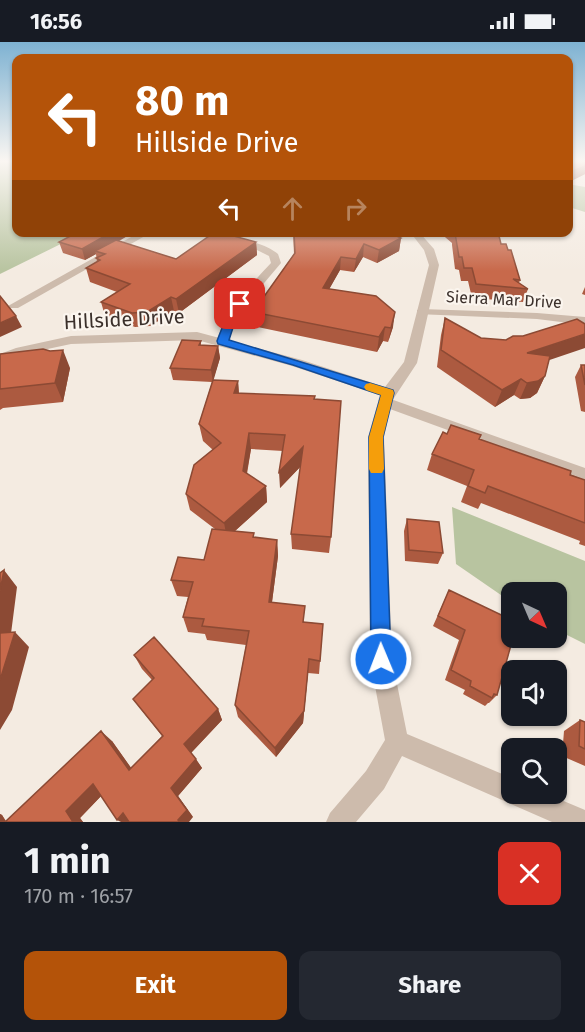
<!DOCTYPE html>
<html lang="en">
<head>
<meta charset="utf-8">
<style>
  :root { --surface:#171b24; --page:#242831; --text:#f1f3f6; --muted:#9ea1a6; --accent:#b45309 }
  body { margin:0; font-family:"Fira Sans",sans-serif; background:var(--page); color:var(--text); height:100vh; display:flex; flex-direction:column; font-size:22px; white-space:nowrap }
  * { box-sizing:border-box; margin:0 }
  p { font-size:20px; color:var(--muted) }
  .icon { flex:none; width:33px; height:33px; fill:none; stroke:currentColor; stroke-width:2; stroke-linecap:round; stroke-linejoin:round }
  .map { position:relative; height:780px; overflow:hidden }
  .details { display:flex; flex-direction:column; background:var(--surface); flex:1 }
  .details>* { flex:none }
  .hud { position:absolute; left:12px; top:12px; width:561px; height:183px; border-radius:12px; box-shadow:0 2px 4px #0004; background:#b45309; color:#fff; overflow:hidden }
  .needle { width:39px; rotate:136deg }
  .fabs { position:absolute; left:501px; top:540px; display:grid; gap:12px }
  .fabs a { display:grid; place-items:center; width:66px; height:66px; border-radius:12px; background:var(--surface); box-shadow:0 2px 4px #0004; font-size:30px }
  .pin { position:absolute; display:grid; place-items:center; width:51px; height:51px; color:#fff; margin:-26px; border-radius:12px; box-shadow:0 3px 9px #0006 }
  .me { position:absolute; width:66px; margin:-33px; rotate:359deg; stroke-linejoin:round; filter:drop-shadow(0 0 4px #0008) }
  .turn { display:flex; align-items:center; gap:21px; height:126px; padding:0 24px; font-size:27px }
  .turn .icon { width:78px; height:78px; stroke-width:2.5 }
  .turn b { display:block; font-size:42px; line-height:51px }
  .lanes { display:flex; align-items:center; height:57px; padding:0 24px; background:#0003; justify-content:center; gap:30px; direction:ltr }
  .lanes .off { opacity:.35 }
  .round { display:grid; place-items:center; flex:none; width:63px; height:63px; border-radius:12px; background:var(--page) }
  .summary { display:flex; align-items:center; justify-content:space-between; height:102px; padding:0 24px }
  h1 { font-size:36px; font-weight:700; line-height:45px }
  .cta { display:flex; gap:12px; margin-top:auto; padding:12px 24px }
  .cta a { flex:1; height:69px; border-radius:12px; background:var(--accent); color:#fff; font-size:24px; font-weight:700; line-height:69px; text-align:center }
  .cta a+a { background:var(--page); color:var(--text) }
  .status { display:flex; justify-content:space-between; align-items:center; height:42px; padding:0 30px; background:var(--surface); direction:ltr }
  .status svg { height:16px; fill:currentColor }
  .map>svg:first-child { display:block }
  .green { fill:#b8c4a0 }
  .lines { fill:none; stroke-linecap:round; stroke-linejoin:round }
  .minor { fill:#cdbbac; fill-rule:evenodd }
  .tertiary { fill:#cdbbac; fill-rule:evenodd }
  .wall { fill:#ac5a40 }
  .shaded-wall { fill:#8c4a34 }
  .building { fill:#c8694b; stroke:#8c4a34; stroke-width:1.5 }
  .route { fill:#1a73e8; stroke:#114b97; stroke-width:1.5 }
  .slow { fill:#f59e0b }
  .labels { text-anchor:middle; stroke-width:4.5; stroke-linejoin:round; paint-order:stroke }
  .far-street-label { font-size:16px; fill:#3b302b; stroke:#fbf5ee }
  .street-label { font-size:20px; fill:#3b302b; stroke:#fbf5ee }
</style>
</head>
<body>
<div class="status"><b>16:56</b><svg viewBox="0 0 49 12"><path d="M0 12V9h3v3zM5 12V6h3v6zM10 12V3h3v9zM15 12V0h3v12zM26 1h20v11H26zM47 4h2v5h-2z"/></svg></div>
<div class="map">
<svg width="585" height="780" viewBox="0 0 585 780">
  <rect width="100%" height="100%" fill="#f4ebe1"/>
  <path class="green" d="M0,119H16V190L83,191L0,232Z
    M568,142L585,145V170L569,165Z
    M452,465L585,519V602L557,588L556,550H512L511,560L456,522Z"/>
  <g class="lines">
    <path class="minor" d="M140,190H152L18,266H10L8,264Z
      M183,190C207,190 260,196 278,212L281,221L244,265L226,302H218L216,299C229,268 248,245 271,221L269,214L255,207Z
      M421,267L537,271L585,275V283L537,277L417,272V268Z
      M385,355L585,426V438L390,367L384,395L392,617L407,692L512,736V752H547L585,768V780H552L402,714L384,747L356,780H326L330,771L366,729L385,698L370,617L368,395L378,360Z"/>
    <path class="tertiary" d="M410,190H419L434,207L439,223L417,321L390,362H380L378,359L380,353L292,324L197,298L71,302L24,312L0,321V312L16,306L71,294L197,290L302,318L385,345L404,320L429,223L424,208Z"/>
  </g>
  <path class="wall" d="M568,119H585V132L569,140Z
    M134,190L119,199L176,217L256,200L257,213L179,271L174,269L150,284L135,285L105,274L101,260L117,250L90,240L86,226L97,220L96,212L85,218L63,211L59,200Z
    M231,190H254L243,195L231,192Z
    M293,190H388L401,196L399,209L377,221L363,215L354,230L340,228L329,247L393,285L388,300L383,299L377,310L253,284V270L294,212Z
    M439,190H498L501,202L520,238L519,241L528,247L523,260L472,256L468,239H461L459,228L455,227L452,203V201Z
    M585,245V253L582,252Z
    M445,276L481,296L549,318L545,334L537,351L530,356L520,357L514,353L495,365L437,325L441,293Z
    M201,299V304H218L220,316L213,338L238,339L239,351L314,357L331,495L329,511L292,507L291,492L301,424L280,446L283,409L251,407L247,432L266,444L267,460L235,489L254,491V496L277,498L278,514L272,560L305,580L323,582L319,632L308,631L303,681L276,715L238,675L235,663L246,603L207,598L205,592L188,590L183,575L188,555L177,554L171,538L204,518L215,487L190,468L186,452L213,408L203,399L199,382L212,340L173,338L170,326Z
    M0,312L70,326L63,360L3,366L0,368Z
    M581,323H585V370L581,369L575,335Z
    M447,392L479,397L585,438V504L579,502L580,499L481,461L478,467L461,460L467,444L427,428L432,412Z
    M407,477L443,511L438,522L405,519L404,489Z
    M449,548L497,653L489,661H488L485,664L463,652L465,648L445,638L459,598L433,584Z
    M134,613L218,667L222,678L191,711L202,726L178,754L193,775L101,754L80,776L83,780H0V772L2,773L6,779L112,699L131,726L162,694L133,657L152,638L142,627Z
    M580,678L585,680V724L562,714L564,689Z"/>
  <path class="shaded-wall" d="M585,124V132L569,140L573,129Z
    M112,190H134L99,210L95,209L96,212L85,218L82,207Z
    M242,190H254L243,195Z
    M401,196L399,209L377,221L379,208Z
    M256,200L257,213L179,271L176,257Z
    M364,202L363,215L354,230L356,217Z
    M341,215L340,228L322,260L323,246Z
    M171,255L174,269L150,284L147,270Z
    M395,270L393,285L388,300L391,286Z
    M16,274L22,285L0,295V281Z
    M385,285L383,299L377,310L379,295Z
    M585,292V306L520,328L527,311Z
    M218,304L220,316L213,340L211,328Z
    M63,308L70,326L63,360L55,341Z
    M545,334L537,351L530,356L520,357L527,341Z
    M521,337L514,353L495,365L502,348Z
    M238,339L239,355L234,351Z
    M249,391L251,407L244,445L243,429Z
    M303,405V422L280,446L279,430Z
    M266,444L267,460L227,496L224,481Z
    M277,498L278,514L270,575L269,560Z
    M4,528L17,545L9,607L0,599V549Z
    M15,590L29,605L12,668L0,688V638Z
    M308,631L303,681L276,715L275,706Z
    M218,667L222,678L190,712L184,702Z
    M101,689L112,699L139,737L129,728Z
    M196,717L202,726L178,754L193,775L189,780H180L178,778L171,746Z
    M93,742L105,750L80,776L83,780H73L66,769Z
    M123,771L132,780H121L117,778Z
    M0,772L2,773L6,780H0Z"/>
  <path class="building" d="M568,119H585V124L573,129H568Z
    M78,190H112L82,207L59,200Z
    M215,190H219L256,200L176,257L171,255L147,270L132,271L101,260L130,242L86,226L100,218L96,216L105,212L95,209L116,198L176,217Z
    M294,190H388L401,196L379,208L364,202L356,217L341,215L323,246L376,254L395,270L391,286L385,285L379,295L253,270L295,211Z
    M458,190H498L501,202H506L508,208H511L520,238L513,237L528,247L476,242L472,226H464L462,215H459L455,191L460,192Z
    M0,254L16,274L0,281Z
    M445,276L481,296L506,298L513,294H523L577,277L585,282V292L527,311L550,314L545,334L538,339L527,341L521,337L502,348L441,308Z
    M182,298L201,299L199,303L218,304L211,328L170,326Z
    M43,307L50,309L63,308L55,341L0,347V312Z
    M581,323H585V343Z
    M213,338L238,339L234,351L315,354L314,357L341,359L331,495L291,492L303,405L279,430L285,393L249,391L243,429L266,444L224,481L186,452L194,423L221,401L199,382Z
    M451,383L481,393L479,397L571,429L570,433L585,438V481L488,444L485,451L468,444L474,428L432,412L443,390L447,392Z
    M407,477L439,480L443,511L409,508Z
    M212,487L254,491L253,495L277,498L269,560L305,564L303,580L323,582L320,619L309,617L304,669L275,706L235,663L249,589L202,584L204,577L183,575L193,540L171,538L178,515L204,518Z
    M4,528L0,549V531Z
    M449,548L512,578V596H513L497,653L494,652L492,656L470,644L471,639L451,628L465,588L438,574Z
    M15,590L0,638V591Z
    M154,595L218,667L184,702L196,717L171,746L187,768L178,778L180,780H129L123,771L117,778L93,742L66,769L73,780H5L101,689L129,728L163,694L133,657L154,636L134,613Z
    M580,678L585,680V707L579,704Z"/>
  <linearGradient id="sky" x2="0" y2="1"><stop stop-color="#7eb2d2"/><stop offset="0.52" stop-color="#faf6f2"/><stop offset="1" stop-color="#faf6f2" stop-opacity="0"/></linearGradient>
  <rect width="585" height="229" fill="url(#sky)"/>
  <path class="route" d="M240,259L245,262L237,273L229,298L393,348L394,351L383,395L391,617L388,624L381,627L374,624L371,617L369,395L381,353L293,323L218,302L217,299L227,273L236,260Z"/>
  <path class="slow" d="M370,341L393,348L394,351L383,395L384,427L382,431H371L369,427V395L381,353L366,348L364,345L366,342Z"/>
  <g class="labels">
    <g class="far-street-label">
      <text transform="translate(504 257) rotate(3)" y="6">Sierra Mar Drive</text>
    </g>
    <g class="street-label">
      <text transform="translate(124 277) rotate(-3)" y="7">Hillside Drive</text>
    </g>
  </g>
</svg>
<div class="fabs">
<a><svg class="needle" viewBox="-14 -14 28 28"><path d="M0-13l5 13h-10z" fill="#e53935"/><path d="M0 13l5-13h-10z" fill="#9ea1a6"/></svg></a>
<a><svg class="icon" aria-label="sound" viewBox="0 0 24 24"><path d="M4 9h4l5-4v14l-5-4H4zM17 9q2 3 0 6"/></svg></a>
<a><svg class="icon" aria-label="search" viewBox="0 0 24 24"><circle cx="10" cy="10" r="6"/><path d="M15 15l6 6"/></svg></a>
</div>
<div class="pin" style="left:240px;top:262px;background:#d93025"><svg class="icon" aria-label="arrive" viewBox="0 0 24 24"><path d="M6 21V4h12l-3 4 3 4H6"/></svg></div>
<svg class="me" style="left:381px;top:617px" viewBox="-20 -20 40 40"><circle r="17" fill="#1a73e8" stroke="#fff" stroke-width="3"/><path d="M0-11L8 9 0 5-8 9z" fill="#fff"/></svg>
<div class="hud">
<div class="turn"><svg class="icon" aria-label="left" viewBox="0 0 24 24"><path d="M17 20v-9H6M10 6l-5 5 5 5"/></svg><div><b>80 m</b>Hillside Drive</div></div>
<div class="lanes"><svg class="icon" aria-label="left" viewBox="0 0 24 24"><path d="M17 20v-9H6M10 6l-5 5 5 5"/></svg><svg class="icon off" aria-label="ahead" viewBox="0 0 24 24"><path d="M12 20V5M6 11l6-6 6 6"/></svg><svg class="icon off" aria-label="right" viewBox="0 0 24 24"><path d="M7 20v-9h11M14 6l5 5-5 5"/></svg></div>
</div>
</div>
<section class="details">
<div class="summary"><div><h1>1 min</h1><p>170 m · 16:57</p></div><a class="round" style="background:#d93025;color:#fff"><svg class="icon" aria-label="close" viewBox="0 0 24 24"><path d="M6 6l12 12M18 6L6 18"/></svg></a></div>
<div class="cta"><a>Exit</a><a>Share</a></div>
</section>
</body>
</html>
